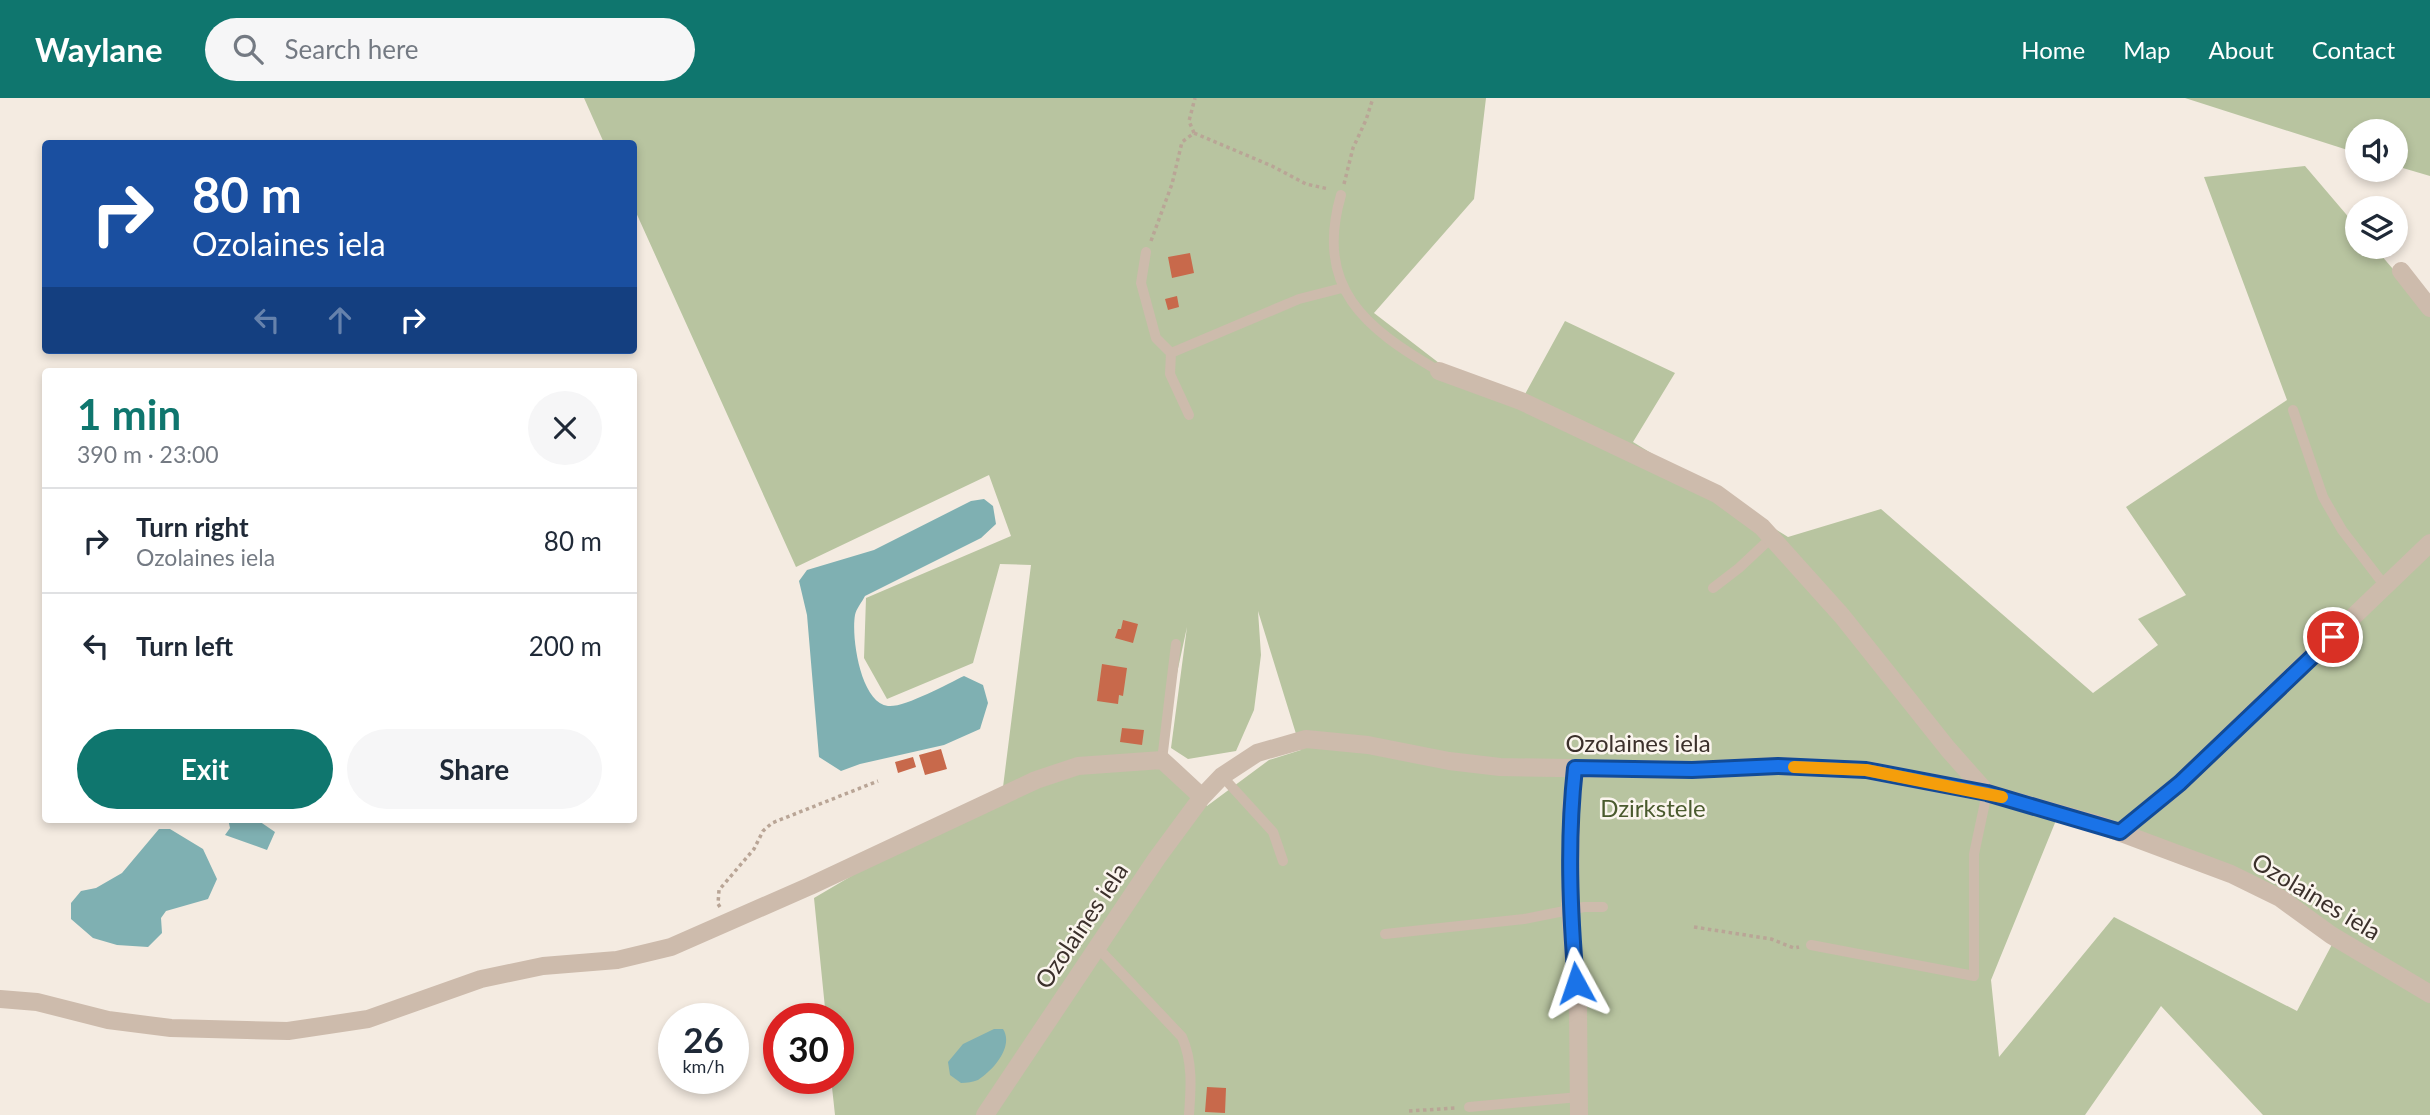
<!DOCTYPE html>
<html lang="en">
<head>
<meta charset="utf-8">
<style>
  :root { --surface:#fff; --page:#f6f6f7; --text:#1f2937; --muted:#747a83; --line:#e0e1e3; --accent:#0f766e }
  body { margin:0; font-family:Lato,sans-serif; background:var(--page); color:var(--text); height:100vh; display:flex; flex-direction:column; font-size:26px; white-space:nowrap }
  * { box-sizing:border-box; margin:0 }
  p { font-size:23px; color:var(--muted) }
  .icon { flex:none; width:38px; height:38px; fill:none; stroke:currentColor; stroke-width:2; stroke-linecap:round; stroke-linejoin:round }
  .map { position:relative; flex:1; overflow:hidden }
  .panel { position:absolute; left:42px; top:270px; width:595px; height:455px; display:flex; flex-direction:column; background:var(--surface); border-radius:7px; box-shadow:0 4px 10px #0003 }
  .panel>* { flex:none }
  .top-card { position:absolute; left:42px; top:42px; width:595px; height:214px; border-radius:7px; box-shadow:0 4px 10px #0003; background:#1a4fa0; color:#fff; overflow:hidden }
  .controls { position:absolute; left:2345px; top:21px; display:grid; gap:14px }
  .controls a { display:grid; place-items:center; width:63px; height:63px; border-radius:50%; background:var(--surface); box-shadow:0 4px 10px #0003; font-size:35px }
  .speed { position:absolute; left:658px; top:905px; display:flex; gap:14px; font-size:35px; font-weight:700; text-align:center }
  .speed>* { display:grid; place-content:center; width:91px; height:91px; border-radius:50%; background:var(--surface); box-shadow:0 4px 10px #0003; line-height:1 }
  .speed small { font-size:18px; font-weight:400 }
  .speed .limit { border:10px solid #d22; background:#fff; color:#111 }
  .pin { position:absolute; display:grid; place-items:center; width:60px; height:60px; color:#fff; margin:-30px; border:4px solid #fff; border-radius:50%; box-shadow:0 2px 7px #0007 }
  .me { position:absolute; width:77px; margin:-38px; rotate:355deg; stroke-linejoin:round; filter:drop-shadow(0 0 5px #0008) }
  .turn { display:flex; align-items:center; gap:24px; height:147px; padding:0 35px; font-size:32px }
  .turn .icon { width:91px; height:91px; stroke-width:2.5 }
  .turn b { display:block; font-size:49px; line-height:60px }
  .lanes { display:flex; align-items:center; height:66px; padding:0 35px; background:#0003; justify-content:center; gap:35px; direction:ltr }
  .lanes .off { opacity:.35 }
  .round { display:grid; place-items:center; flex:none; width:74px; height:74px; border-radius:37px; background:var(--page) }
  .summary { display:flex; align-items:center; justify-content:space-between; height:119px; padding:0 35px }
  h1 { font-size:42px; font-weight:700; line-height:52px; color:var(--accent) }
  .button { display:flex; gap:14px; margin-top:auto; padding:14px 35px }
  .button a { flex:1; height:80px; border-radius:42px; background:var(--accent); color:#fff; font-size:28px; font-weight:700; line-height:80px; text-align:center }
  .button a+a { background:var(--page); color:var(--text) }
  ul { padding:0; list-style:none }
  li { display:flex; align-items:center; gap:21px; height:105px; padding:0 35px; border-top:2px solid var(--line) }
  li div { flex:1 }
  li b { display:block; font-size:26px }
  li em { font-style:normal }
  header { display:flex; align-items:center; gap:42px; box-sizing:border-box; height:98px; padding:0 35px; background:var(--accent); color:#fff }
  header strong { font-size:33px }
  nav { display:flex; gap:38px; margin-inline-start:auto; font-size:24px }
  .search { width:490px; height:63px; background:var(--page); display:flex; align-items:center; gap:18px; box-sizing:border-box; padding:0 24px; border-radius:38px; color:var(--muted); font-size:26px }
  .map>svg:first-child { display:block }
  .green { fill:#b8c4a0; fill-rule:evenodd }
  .water { fill:#7fb0b2 }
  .building { fill:#c8694b }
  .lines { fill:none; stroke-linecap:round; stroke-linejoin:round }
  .path { stroke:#b9a596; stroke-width:3.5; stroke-dasharray:3.5 3.5; stroke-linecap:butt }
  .service { stroke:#cdbbac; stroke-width:10 }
  .minor { stroke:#cdbbac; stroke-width:18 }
  .route-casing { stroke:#114b97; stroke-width:18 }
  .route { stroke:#1a73e8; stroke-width:12 }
  .slow { stroke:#f59e0b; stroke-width:12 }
  .labels { text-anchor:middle; stroke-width:5; stroke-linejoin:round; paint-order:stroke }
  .street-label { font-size:24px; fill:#3b302b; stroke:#fbf5ee }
  .park-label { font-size:24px; fill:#4a5a2e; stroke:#fbf5ee }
</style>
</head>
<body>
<header>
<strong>Waylane</strong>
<div class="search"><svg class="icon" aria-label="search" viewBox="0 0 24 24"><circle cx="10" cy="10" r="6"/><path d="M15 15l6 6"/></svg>Search here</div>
<nav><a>Home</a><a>Map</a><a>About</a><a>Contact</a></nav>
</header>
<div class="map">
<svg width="2430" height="1017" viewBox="0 0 2430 1017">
  <rect width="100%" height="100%" fill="#f4ebe1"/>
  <path class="green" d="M584,0H1486L1474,101L1374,215L1439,265L1524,298L1565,223L1675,275L1633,344L1788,439L1881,411L2093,595L2158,547L2138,521L2186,497L2126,409L2287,302L2204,79L2305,68L2357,129V149H2374L2430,214V1017H2263L2161,908L2085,1017H835L831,980H838V920H826L814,800L1003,689L1031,467L1000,466L973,565L887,601L864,560L866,500L1011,438L989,377L796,469L634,110V46L604,45ZM1258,513L1301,652L1269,662L1207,708L1158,663L1187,529L1171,650L1188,661L1236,653L1254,612L1261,557ZM2059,715L2281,801L2298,785L2288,799L2338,835L2297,913L2114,819L1999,959L1991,882Z
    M2185,0H2430V78L2396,68V33H2357V55Z"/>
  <path class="water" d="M984,401L993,408L996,426L981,440L865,498C862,504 856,511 855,517C851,540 861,605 888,608C904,610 947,586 964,578L983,587L988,605L980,631L944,647L860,666L841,673L819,659L807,517L799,483L807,472L874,452L971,403Z
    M228,721H256L275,734L267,752L225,737L230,730Z
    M159,731H170L203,751L217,781L208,801L166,813L161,820L162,835L148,849L117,847L93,840L71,821V805L81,793L96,790L122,775Z
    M994,931H1003C1014,948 994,972 978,982C973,984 967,985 961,985L950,977L948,964L963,946Z"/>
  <path class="building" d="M1190,155L1194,175L1172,180L1168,159Z
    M1177,198L1179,209L1168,212L1165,201Z
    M1123,522L1138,526L1133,545L1115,540L1118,531H1121Z
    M1102,566L1127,570L1123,598L1119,597L1118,606L1097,603Z
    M1122,630L1144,632L1142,647L1120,644Z
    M941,651L947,671L925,677L919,657Z
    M913,659L916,669L898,675L895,664Z
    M1207,989L1226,990L1225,1015L1205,1014Z"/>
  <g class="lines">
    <path class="path" d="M1194,35L1189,23L1195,0
      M1344,86L1353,50L1366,22L1373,0
      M1151,143L1172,86L1182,44L1194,35L1272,68L1306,86L1329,91
      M720,809L718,806L719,792L754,751L763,733L772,725L878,683
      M1694,829L1771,841L1794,850L1799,849
      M1409,1013L1456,1010"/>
    <path class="service" d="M1341,97C1314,190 1365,230 1439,273
      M1146,154L1141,185L1156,240L1171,255
      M2293,312L2323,399L2342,432L2385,488
      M1189,317L1170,276L1171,255L1299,201L1342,190
      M1713,490L1739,470L1771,440
      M1162,662L1176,546
      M1222,678L1273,734L1283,763
      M1385,836L1524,821L1584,809H1603
      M1811,847L1974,878V756L1987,695
      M1098,850L1182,939C1193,964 1191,990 1189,1017
      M1469,1009L1579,999"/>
    <path class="minor" d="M2401,173L2430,210
      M1439,273L1521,303L1717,396L1762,429L1842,518L1948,651L1987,695
      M1575,670L1571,710L1570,812L1578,909L1579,1017
      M2120,734L2180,685L2430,445
      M0,901L37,904L108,922L171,930L288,933L368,921L481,881L543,868L617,862L671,849L810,788L1036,682L1078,668L1162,662L1202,699
      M985,1017L1157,760L1202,699L1222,678L1257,655L1306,641L1368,647L1449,663L1500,669L1692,672L1778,668L1866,672L1987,695L2100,727L2231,776L2280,800L2331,837L2430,896"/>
  </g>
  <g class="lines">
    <defs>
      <path id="route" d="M1576,885C1570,813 1567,742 1575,670L1692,672L1778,668L1866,672L1987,695L2120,734L2180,685L2333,539"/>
    </defs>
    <use href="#route" class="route-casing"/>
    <use href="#route" class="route"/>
    <path class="slow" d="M1794,669L1866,672L2002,699"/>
  </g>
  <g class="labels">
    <g class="street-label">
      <text x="1638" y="654">Ozolaines iela</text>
      <text transform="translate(2316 799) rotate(31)" y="8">Ozolaines iela</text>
      <text transform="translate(1082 828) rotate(-56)" y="8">Ozolaines iela</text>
    </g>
    <g class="park-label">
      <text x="1653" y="719">Dzirkstele</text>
    </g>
  </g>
</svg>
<div class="controls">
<a><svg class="icon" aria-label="sound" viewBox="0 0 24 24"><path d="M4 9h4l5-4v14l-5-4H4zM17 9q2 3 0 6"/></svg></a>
<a><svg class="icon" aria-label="layers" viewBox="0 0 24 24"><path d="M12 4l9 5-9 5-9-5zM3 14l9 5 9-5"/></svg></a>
</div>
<div class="speed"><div>26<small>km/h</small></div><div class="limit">30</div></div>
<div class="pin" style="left:2333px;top:539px;background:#d93025"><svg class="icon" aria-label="arrive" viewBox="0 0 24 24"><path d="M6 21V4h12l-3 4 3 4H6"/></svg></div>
<svg class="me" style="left:1576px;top:885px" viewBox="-20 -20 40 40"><path d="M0-17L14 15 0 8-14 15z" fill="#1a73e8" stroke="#fff" stroke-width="4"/></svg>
<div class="top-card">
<div class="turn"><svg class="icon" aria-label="right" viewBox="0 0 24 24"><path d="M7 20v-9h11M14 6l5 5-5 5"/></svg><div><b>80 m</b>Ozolaines iela</div></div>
<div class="lanes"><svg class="icon off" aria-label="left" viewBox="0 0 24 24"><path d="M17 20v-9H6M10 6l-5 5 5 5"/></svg><svg class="icon off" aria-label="ahead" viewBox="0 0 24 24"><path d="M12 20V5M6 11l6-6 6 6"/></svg><svg class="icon" aria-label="right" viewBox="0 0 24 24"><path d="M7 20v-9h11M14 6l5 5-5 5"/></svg></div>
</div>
<section class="panel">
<div class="summary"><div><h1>1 min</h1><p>390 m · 23:00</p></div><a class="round"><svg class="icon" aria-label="close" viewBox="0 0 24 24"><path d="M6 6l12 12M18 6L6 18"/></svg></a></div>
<ul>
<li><svg class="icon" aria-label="right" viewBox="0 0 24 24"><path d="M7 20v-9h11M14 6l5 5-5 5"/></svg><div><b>Turn right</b><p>Ozolaines iela</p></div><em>80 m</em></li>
<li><svg class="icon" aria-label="left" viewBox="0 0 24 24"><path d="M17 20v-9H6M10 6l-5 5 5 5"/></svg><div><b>Turn left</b></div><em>200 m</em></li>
</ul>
<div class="button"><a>Exit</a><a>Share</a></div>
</section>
</div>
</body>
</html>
